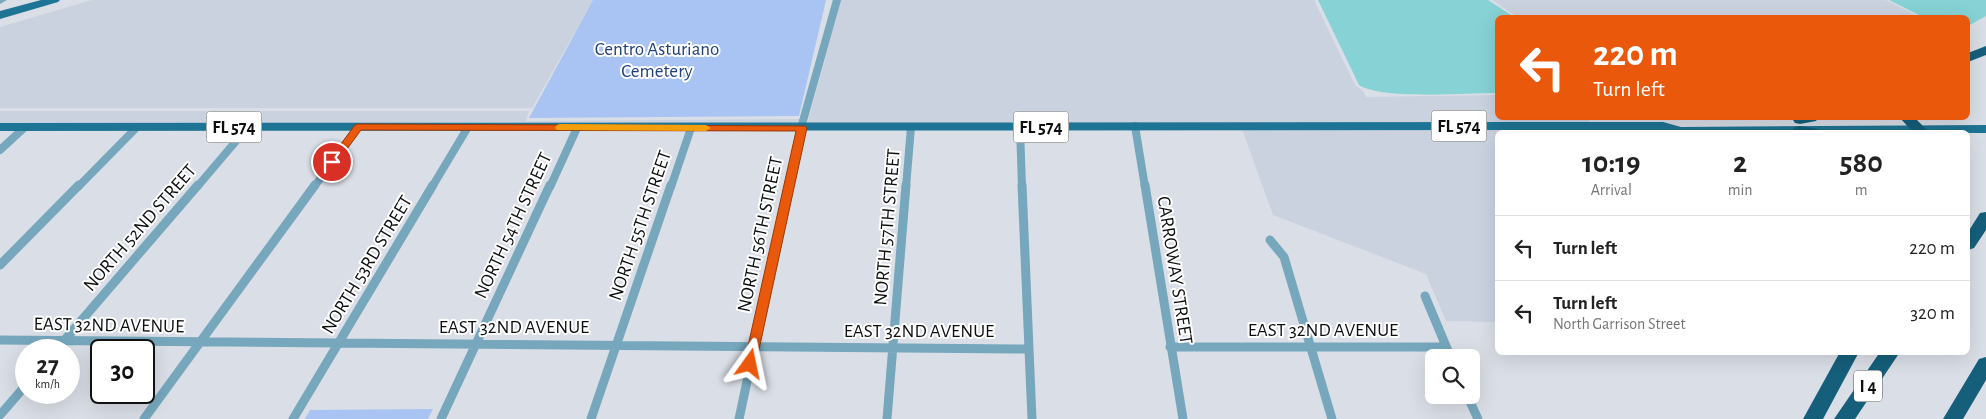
<!DOCTYPE html>
<html lang="en">
<head>
<meta charset="utf-8">
<style>
  :root { --surface:#fff; --page:#f2f2f2; --text:#222; --muted:#767676; --line:#e0e0e0 }
  body { margin:0; font-family:"Alegreya Sans",sans-serif; background:var(--page); color:var(--text); height:100vh; display:flex; flex-direction:column; font-size:19px; white-space:nowrap }
  * { box-sizing:border-box; margin:0 }
  p { font-size:16px; color:var(--muted) }
  .icon { flex:none; width:28px; height:28px; fill:none; stroke:currentColor; stroke-width:2; stroke-linecap:round; stroke-linejoin:round }
  .map { position:relative; flex:1; overflow:hidden }
  .sheet { position:absolute; left:1495px; top:130px; width:475px; height:225px; display:flex; flex-direction:column; background:var(--surface); border-radius:8px; box-shadow:0 5px 20px #0002 }
  .sheet>* { flex:none }
  .banner { position:absolute; left:1495px; top:15px; width:475px; height:105px; border-radius:8px; box-shadow:0 5px 20px #0002; background:#ea580c; color:#fff; overflow:hidden }
  .fabs { position:absolute; left:1425px; top:349px; display:grid; gap:10px }
  .fabs a { display:grid; place-items:center; width:55px; height:55px; border-radius:8px; background:var(--surface); box-shadow:0 5px 20px #0002; font-size:25px }
  .speed { position:absolute; left:15px; top:339px; display:flex; gap:10px; font-size:25px; font-weight:700; text-align:center }
  .speed>* { display:grid; place-content:center; width:65px; height:65px; border-radius:50%; background:var(--surface); box-shadow:0 5px 20px #0002; line-height:1 }
  .speed small { font-size:12px; font-weight:400 }
  .speed .limit { border:2px solid #111; border-radius:8px; background:#fff; color:#111 }
  .pin { position:absolute; display:grid; place-items:center; width:42px; height:42px; color:#fff; margin:-21px; border:2px solid #fff; border-radius:50%; box-shadow:0 1px 5px #0007 }
  .me { position:absolute; width:55px; margin:-28px; rotate:12deg; stroke-linejoin:round; filter:drop-shadow(0 0 4px #0008) }
  .turn { display:flex; align-items:center; gap:18px; height:105px; padding:0 15px; font-size:22px }
  .turn .icon { width:65px; height:65px; stroke-width:2.5 }
  .turn b { display:block; font-size:35px; line-height:42px }
  .eta { display:flex; justify-content:space-evenly; align-items:center; height:85px; text-align:center }
  .eta b { font-size:30px; font-weight:700; line-height:35px }
  ul { padding:0; list-style:none }
  li { display:flex; align-items:center; gap:15px; height:65px; padding:0 15px; border-top:1px solid var(--line) }
  li div { flex:1 }
  li b { display:block; font-size:19px }
  li em { font-style:normal }
  .map>svg:first-child { display:block }
  .built { fill:#cad2e0 }
  .green { fill:#a9c4f2 }
  .water { fill:#86d2d5 }
  .lines { fill:none; stroke-linecap:round; stroke-linejoin:round }
  .minor-far1 { stroke:#76a7bd; stroke-width:8 }
  .minor { stroke:#76a7bd; stroke-width:9 }
  .tertiary { fill:#76a7bd; fill-rule:evenodd }
  .primary { fill:#1e7494; fill-rule:evenodd }
  .motorway { fill:#155f7b; fill-rule:evenodd }
  .route { fill:#ea580c; stroke:#983908 }
  .slow { fill:#f59e0b }
  .labels { text-anchor:middle; stroke-width:4; stroke-linejoin:round; paint-order:stroke }
  .shield { fill:#fff; stroke:#565658; stroke-width:1 }
  .shield-label { font-size:18px; font-weight:bold; fill:#0d0e10 }
  .park-label { font-size:19px; fill:#21417b; stroke:#fff }
  .street-label { font-size:19px; fill:#0d0e10; stroke:#fff }
</style>
</head>
<body>
<div class="map">
<svg width="1986" height="419" viewBox="0 0 1986 419">
  <rect width="100%" height="100%" fill="#dadee6"/>
  <path class="built" d="M92,0H593L532,108H0V27Z
    M841,0H1314L1355,85L1363,91L1366,97L1497,95L1498,118H1587L1591,123L807,125Z
    M1492,0H1886L1920,17L1519,18Z
    M0,111H529L526,121L799,119L798,125L0,124Z
    M1242,129H1596L1598,132H1498L1497,322L1446,321L1426,274L1273,215Z"/>
  <path class="green" d="M593,0H826L799,116L529,118Z
    M433,409L428,419H305L310,410Z"/>
  <path class="water" d="M1318,0H1488L1514,17L1498,18L1497,93C1466,93 1383,100 1359,85Z
    M1889,0H1986V16L1968,26V18L1923,17Z"/>
  <g class="lines">
    <path class="minor-far1" d="M1135,126L1145,187
      M1020,127L1022,187
      M0,150L25,127
      M78,187L137,127
      M197,187L248,127
      M314,187L358,127
      M432,187L468,127
      M550,187L577,128
      M671,187L691,128
      M789,187L801,128L837,0
      M906,187L911,127"/>
    <path class="minor" d="M1022,185L1032,419
      M1145,185L1183,419
      M1270,240L1284,257L1332,419
      M0,265L79,185
      M1425,296L1451,358
      M0,340L1028,349
      M1170,347H1446
      M56,350L198,185
      M1467,395L1478,419
      M0,415L26,385
      M144,419L315,185
      M293,419L433,185
      M441,419L550,185
      M591,419L671,185
      M739,419L789,185
      M887,419L906,185"/>
    <path class="tertiary" d="M0,0H7L0,4Z"/>
    <path class="primary" d="M41,0H60L58,2L0,19V11Z
      M1663,122L1681,127L1986,125V133L1670,132L1662,130L0,131V123Z"/>
    <path class="motorway" d="M1986,46V55L1968,62V53Z
      M1794,118H1818L1816,121L1800,124L1795,123L1793,120Z
      M1900,118H1915L1926,129L1925,132H1911V130Z
      M1800,126L1818,129L1820,132H1794L1793,130L1795,127Z
      M1986,212V230L1974,248L1968,250V232L1980,213Z
      M1840,352H1859L1823,419H1803Z
      M1880,352H1900L1855,419H1834Z
      M1986,357V380L1963,419H1943L1979,359Z"/>
  </g>
  <path class="route" d="M358,124L805,126L807,128L755,368H745L744,364L796,131L361,130L336,164H329L327,162L329,160L355,125Z"/>
  <path class="slow" d="M560,124L706,125L711,128L706,131L557,130L555,128L557,125Z"/>
  <g class="labels">
    <g class="shield">
      <rect x="1431.5" y="110.5" width="55" height="31" rx="4"/>
      <rect x="206.5" y="111.5" width="55" height="31" rx="4"/>
      <rect x="1013.5" y="111.5" width="55" height="31" rx="4"/>
      <rect x="1854" y="370.5" width="28" height="31" rx="4"/>
    </g>
    <g class="shield-label">
      <text x="1459" y="132">FL 574</text>
      <text x="234" y="133">FL 574</text>
      <text x="1041" y="133">FL 574</text>
      <text x="1868" y="392">I 4</text>
    </g>
    <g class="park-label">
      <text x="657" y="55">Centro Asturiano<tspan x="657" dy="22">Cemetery</tspan></text>
    </g>
    <g class="street-label">
      <text transform="translate(512 225) rotate(-65)" y="7">NORTH 54TH STREET</text>
      <text transform="translate(639 225) rotate(-71)" y="7">NORTH 55TH STREET</text>
      <text transform="translate(139 227) rotate(-49)" y="7">NORTH 52ND STREET</text>
      <text transform="translate(886 227) rotate(-85)" y="7">NORTH 57TH STREET</text>
      <text transform="translate(759 234) rotate(-78)" y="7">NORTH 56TH STREET</text>
      <text transform="translate(366 264) rotate(-59)" y="7">NORTH 53RD STREET</text>
      <text transform="translate(1176 270) rotate(81)" y="7">CARROWAY STREET</text>
      <text transform="translate(109 324) rotate(1)" y="7">EAST 32ND AVENUE</text>
      <text x="514" y="333">EAST 32ND AVENUE</text>
      <text x="1323" y="336">EAST 32ND AVENUE</text>
      <text x="919" y="337">EAST 32ND AVENUE</text>
    </g>
  </g>
</svg>
<div class="fabs">
<a><svg class="icon" aria-label="search" viewBox="0 0 24 24"><circle cx="10" cy="10" r="6"/><path d="M15 15l6 6"/></svg></a>
</div>
<div class="speed"><div>27<small>km/h</small></div><div class="limit">30</div></div>
<div class="pin" style="left:332px;top:162px;background:#d93025"><svg class="icon" aria-label="arrive" viewBox="0 0 24 24"><path d="M6 21V4h12l-3 4 3 4H6"/></svg></div>
<svg class="me" style="left:750px;top:364px" viewBox="-20 -20 40 40"><path d="M0-17L14 15 0 8-14 15z" fill="#ea580c" stroke="#fff" stroke-width="4"/></svg>
<div class="banner">
<div class="turn"><svg class="icon" aria-label="left" viewBox="0 0 24 24"><path d="M17 20v-9H6M10 6l-5 5 5 5"/></svg><div><b>220 m</b>Turn left</div></div>
</div>
<section class="sheet">
<div class="eta">
<div><b>10:19</b><p>Arrival</p></div>
<div><b>2</b><p>min</p></div>
<div><b>580</b><p>m</p></div>
</div>
<ul>
<li><svg class="icon" aria-label="left" viewBox="0 0 24 24"><path d="M17 20v-9H6M10 6l-5 5 5 5"/></svg><div><b>Turn left</b></div><em>220 m</em></li>
<li><svg class="icon" aria-label="left" viewBox="0 0 24 24"><path d="M17 20v-9H6M10 6l-5 5 5 5"/></svg><div><b>Turn left</b><p>North Garrison Street</p></div><em>320 m</em></li>
</ul>
</section>
</div>
</body>
</html>
